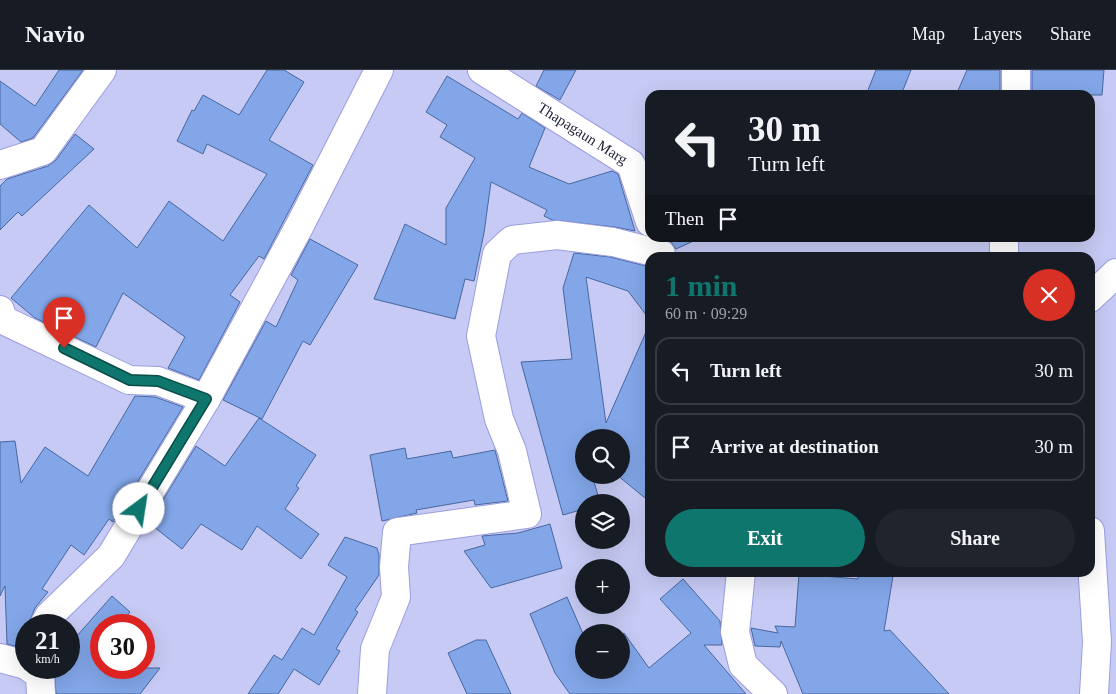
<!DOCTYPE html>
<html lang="en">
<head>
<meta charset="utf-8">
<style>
  :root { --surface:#171b24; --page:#20242c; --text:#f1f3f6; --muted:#9ea1a6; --line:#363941; --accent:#0f766e }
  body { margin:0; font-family:"Times New Roman",serif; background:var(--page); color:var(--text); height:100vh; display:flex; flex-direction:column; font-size:19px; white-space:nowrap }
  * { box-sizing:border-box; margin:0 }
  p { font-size:16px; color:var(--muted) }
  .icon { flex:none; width:28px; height:28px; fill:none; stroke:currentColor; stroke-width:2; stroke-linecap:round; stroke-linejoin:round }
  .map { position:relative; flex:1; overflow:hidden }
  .drawer { position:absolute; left:645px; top:182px; width:450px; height:325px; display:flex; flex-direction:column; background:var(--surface); border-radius:15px; box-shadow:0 5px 20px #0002 }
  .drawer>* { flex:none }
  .guide { position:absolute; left:645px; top:20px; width:450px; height:152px; border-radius:15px; box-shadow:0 5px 20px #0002; background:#171b24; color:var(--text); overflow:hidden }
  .fabs { position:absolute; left:575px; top:359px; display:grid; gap:10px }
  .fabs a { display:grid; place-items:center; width:55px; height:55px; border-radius:50%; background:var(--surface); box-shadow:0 5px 20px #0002; font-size:25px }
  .speed { position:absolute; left:15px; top:544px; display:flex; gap:10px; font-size:25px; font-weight:700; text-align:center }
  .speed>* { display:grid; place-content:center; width:65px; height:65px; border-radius:50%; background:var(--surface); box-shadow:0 5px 20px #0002; line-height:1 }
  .speed small { font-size:12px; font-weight:400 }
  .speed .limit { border:8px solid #d22; background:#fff; color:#111 }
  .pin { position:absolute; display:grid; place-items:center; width:42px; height:42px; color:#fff; margin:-51px -21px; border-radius:50% 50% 50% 0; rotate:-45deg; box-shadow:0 0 5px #0007 }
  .pin .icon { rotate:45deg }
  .me { position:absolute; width:55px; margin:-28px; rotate:31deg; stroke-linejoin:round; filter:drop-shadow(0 0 4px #0008) }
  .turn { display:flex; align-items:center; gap:18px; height:105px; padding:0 20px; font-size:22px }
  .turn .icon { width:65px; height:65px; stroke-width:2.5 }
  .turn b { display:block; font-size:35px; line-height:42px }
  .then { display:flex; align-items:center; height:48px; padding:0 20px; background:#0003; gap:10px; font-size:19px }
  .round { display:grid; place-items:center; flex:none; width:52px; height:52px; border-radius:26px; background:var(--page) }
  .head { display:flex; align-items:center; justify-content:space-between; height:85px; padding:0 20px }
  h1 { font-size:30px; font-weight:600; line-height:38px; color:var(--accent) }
  .cta { display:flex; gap:10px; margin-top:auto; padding:10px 20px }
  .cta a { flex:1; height:58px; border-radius:30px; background:var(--accent); color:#fff; font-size:20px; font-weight:600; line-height:58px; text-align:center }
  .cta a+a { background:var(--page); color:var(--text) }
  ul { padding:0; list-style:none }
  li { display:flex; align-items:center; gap:15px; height:68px; margin:0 10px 8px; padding:0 10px; border:2px solid var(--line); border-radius:15px }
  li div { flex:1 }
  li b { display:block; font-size:19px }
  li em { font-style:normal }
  header { display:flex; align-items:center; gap:30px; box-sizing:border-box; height:70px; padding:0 25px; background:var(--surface); border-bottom:1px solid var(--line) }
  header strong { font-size:24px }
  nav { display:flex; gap:28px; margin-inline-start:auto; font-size:18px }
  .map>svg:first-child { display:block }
  .building { fill:#82a6e8; stroke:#48679f }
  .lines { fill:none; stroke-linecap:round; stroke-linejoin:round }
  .minor-casing { stroke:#9a9ddf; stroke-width:30 }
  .minor { stroke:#fff; stroke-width:28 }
  .route-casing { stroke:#0a4d48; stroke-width:12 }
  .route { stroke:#0f766e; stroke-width:9 }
  .labels { text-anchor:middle; stroke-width:5; stroke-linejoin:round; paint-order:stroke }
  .street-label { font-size:15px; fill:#1e1f38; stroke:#d6d9f5 }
</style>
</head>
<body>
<header>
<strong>Navio</strong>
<nav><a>Map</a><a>Layers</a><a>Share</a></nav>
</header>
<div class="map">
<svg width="1116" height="624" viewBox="0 0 1116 624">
  <rect width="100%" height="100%" fill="#c7caf4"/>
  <path class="building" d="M59,0H83L33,68L21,72L0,54V11L35,36Z
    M267,0H284L304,12L269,70L313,95L264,189L259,186L230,225L240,232L199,310L168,298L185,267L123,223L96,277L35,248L11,228L89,135L137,178L169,131L223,171L267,104L207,74L203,84L177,71L192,40L194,41L203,25L239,45Z
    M544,0H576L560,30L536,16Z
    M876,0H911L901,25H866Z
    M967,0H1000V25H956Z
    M1032,0H1104L1102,25H1032Z
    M447,6L518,49L522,43L545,58L529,97L569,114L612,101L618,104L635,161L615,157L552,150L544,146L547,140L491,112L484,163L474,211L465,209L455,249L374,229L405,154L446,175V138L475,88L440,67L447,55L426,42Z
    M75,64L94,79L22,146L18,142L0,160V116L7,109L48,96L56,90Z
    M659,168H700L676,179L671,172Z
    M310,169L358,195L310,275L303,271L262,349L223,330L266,251L276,257L298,210L291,205Z
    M574,183L610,187L650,197V250L628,221L586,207L606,353L650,253V432L617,405H621V368H584V405H592L600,432H584V439L563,445L521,292L572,289L563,218Z
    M135,326L155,327L183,337L113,452L109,449L84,485L71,475L42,519L48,522L35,538L28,555H26V572L22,578L7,574L5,516L0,526V372L15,371L21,413L45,377L88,406Z
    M259,348L316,385L296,416L299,418L285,439L319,464L301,489L257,456L242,480L201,454L182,479L149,453L196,376L225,396Z
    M405,378L407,389L451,381L453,388L495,380L508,431L475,435L474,430L416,440L417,443L382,451L370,385Z
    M550,454L562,498L491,518L464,481L485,475L482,466L518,463Z
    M345,467L377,478L379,485V505L355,540L358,542L336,579L340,581L319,615L294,599L278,624H248L274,585L282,590L302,558L314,565L347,507L328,495Z
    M858,502L893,506L884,561L890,560L949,624H803L781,571L780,577L755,576L751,558L778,563L775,556L795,557L799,504L858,509Z
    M683,509L720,551L722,575H704L746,624H570L555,603L530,544L567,527L584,566V600H621V565L624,563L649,598L691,563L660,529Z
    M112,526L130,542L119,555H101V575L97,579L101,582V598H160L140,624H56L54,598H69V575Z
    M476,570H486L511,624H467L448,583Z"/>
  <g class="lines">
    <defs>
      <g id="minor">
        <path id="s1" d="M482,0L631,94L650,152"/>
        <path d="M1016,25V0"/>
        <path d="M0,95L43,81L102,0"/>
        <path d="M1004,168V188"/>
        <path d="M1090,228L1116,203"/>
        <path d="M0,240L3,250L129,310L158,311L206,329"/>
        <path d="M1090,461L1097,572L1094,624"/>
        <path d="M741,502L735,562L743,595L773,624"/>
        <path d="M44,555L49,546L111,486L206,329L300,155L379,0"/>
        <path d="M0,588L26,595"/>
        <path d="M30,598L40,605L41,624"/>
        <path d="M372,624L375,579L396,527L394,497L397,462L527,444L512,381L499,349L481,266L497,184L512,170L557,165L613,172L661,184"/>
      </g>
    </defs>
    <use href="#minor" class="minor-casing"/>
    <use href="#minor" class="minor"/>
  </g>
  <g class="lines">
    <defs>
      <path id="route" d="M64,278L130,310L158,311L206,329L139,439"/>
    </defs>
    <use href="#route" class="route-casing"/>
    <use href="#route" class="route"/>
  </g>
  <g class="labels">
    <g class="street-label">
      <text dy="5" stroke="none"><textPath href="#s1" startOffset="119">Thapagaun Marg</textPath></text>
    </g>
  </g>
</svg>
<div class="fabs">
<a><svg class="icon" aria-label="search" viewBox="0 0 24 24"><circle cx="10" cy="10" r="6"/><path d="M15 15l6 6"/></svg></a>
<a><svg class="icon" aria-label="layers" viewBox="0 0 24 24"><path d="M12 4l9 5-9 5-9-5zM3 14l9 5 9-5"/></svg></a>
<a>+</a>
<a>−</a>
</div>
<div class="speed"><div>21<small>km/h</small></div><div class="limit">30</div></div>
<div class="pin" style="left:64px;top:278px;background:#d93025"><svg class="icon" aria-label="arrive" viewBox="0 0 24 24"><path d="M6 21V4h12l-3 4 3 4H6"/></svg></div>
<svg class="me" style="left:139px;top:439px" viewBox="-20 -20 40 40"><circle r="19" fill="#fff"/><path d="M0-13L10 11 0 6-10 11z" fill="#0f766e"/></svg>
<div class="guide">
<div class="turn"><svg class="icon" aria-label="left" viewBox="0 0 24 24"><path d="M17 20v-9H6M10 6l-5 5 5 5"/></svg><div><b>30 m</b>Turn left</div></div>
<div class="then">Then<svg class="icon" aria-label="arrive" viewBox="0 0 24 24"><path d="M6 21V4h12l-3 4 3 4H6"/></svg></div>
</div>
<section class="drawer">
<div class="head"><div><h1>1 min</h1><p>60 m · 09:29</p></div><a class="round" style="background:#d93025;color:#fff"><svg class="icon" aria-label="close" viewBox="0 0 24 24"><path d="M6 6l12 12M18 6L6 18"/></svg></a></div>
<ul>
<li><svg class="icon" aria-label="left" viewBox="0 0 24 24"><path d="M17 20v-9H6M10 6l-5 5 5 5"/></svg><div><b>Turn left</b></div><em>30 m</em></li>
<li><svg class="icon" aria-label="arrive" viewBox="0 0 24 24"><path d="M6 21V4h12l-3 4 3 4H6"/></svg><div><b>Arrive at destination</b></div><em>30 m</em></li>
</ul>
<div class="cta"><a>Exit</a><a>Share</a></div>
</section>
</div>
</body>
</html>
